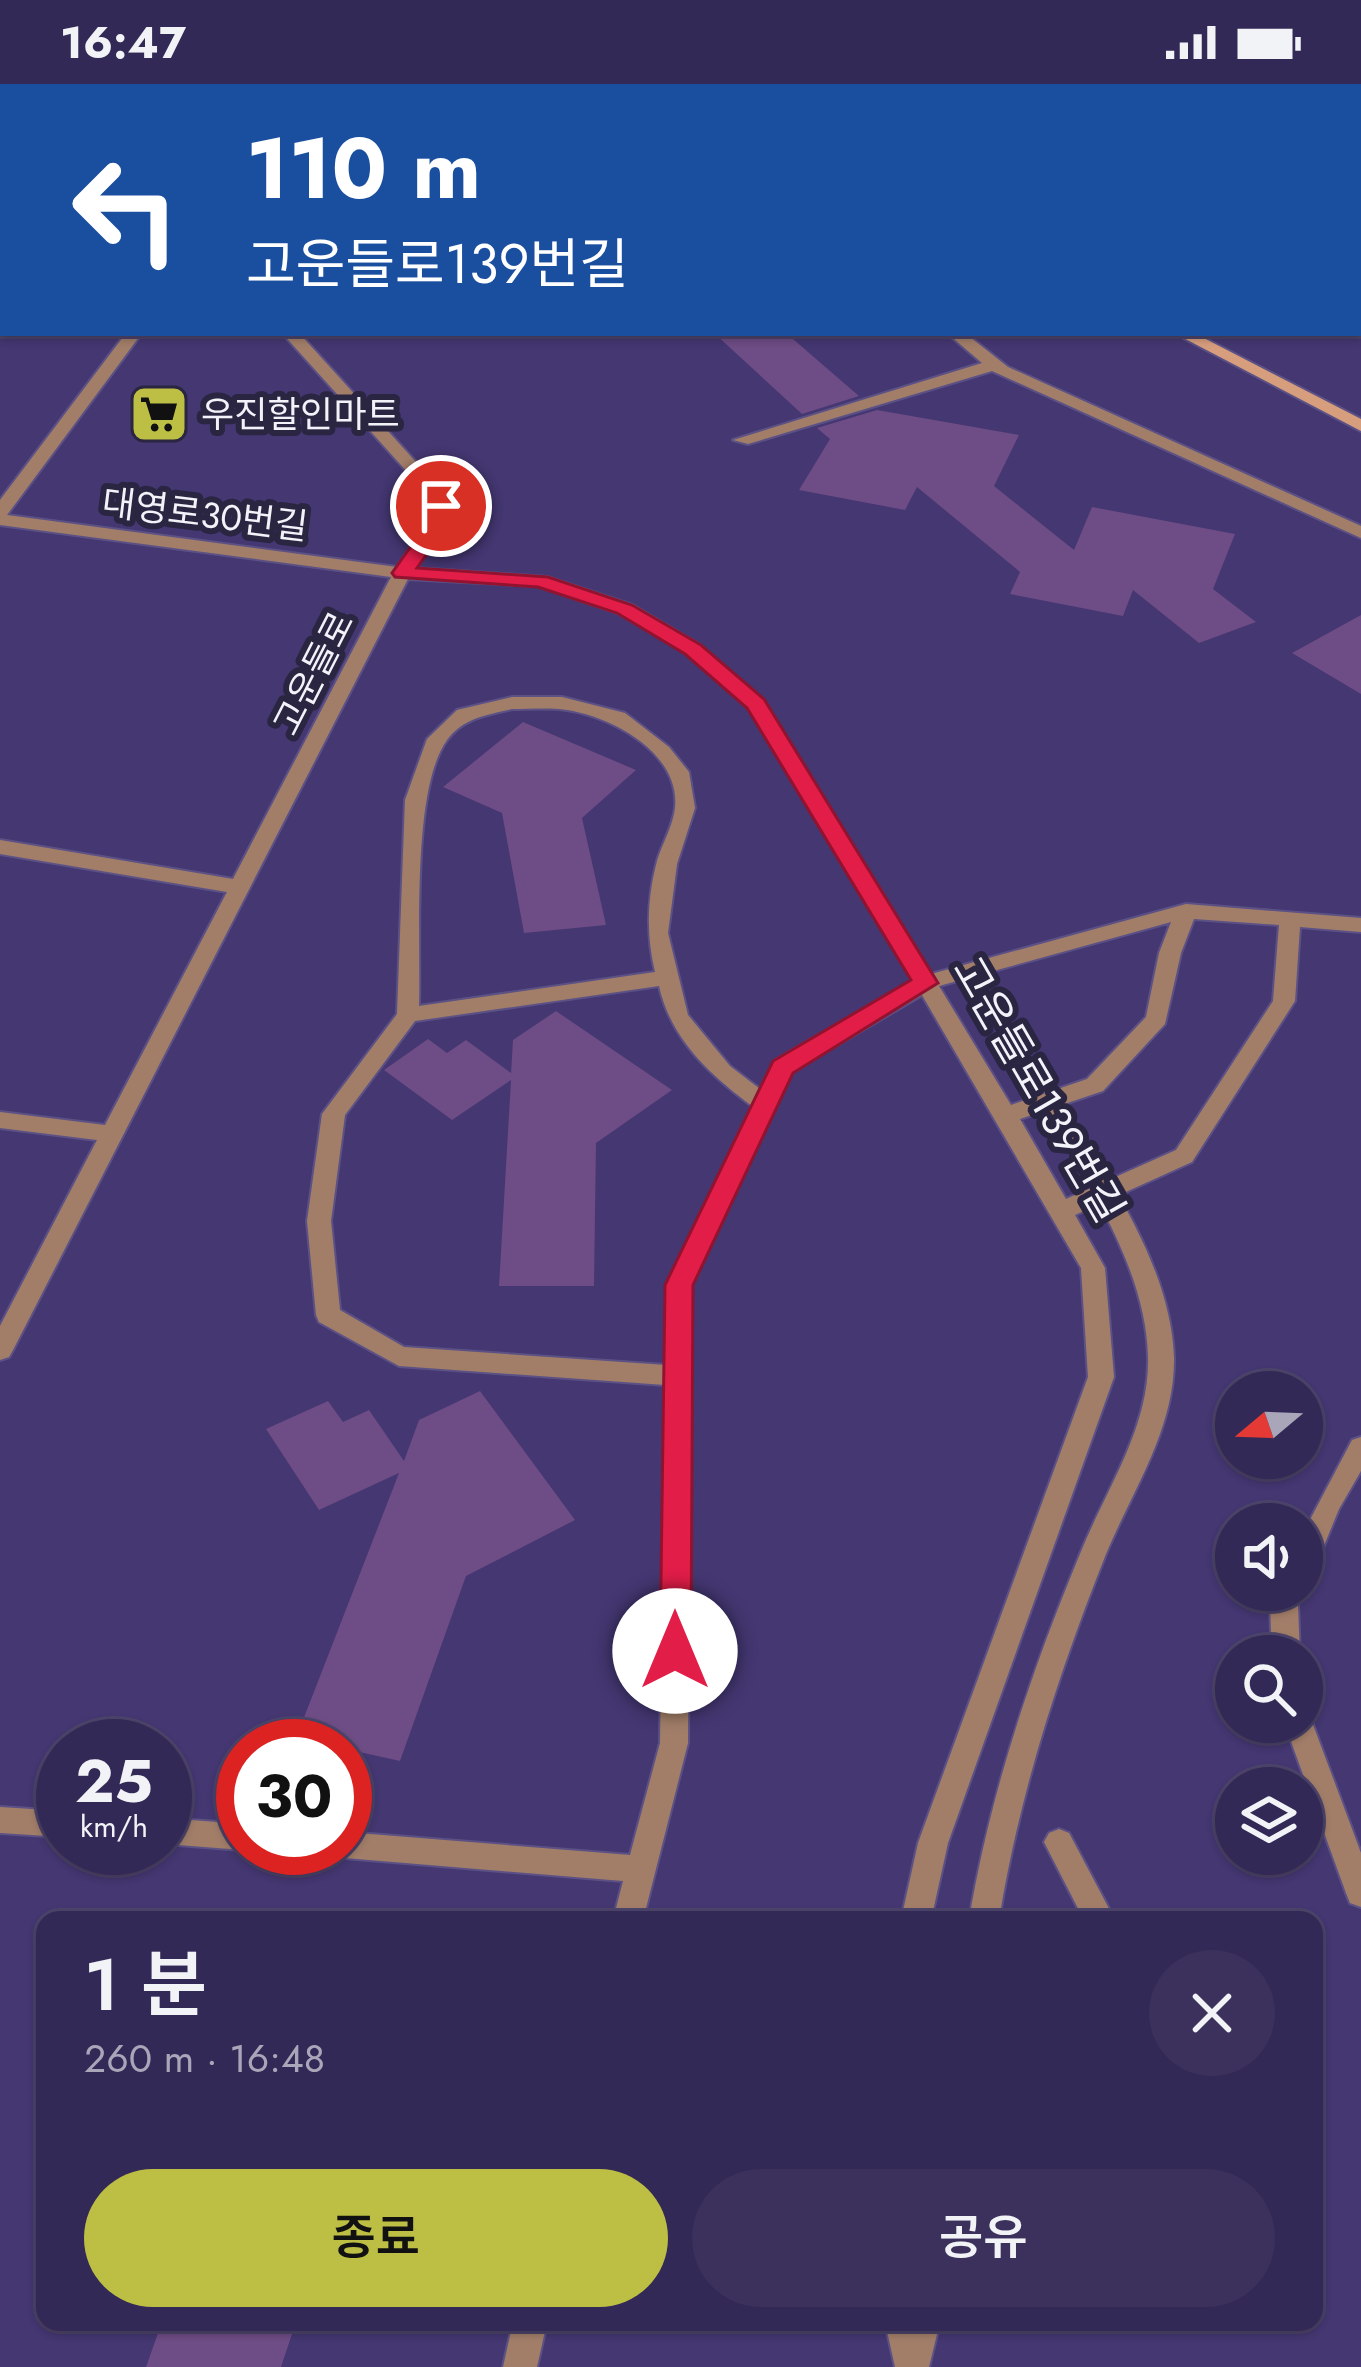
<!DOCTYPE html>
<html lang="ko">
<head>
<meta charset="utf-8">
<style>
  :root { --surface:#332956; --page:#3b315c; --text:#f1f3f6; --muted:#a9a6b9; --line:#4e456c; --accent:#bcbf44 }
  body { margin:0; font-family:Jost,"Noto Sans KR",sans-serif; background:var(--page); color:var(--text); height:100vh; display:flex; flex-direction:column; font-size:45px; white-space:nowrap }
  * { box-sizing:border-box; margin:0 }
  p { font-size:39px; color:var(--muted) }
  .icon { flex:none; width:66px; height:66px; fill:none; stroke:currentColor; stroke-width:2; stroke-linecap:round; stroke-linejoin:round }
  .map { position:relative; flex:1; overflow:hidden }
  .panel { position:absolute; left:36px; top:1827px; width:1287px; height:420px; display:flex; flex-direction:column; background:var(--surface); border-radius:24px; box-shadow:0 3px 9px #0004,0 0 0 3px var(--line) }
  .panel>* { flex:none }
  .hud { position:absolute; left:0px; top:0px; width:1362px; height:252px; box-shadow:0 3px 9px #0004,0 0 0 3px var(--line); background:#1a4fa0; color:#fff; overflow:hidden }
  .needle { width:78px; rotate:251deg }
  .controls { position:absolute; left:1215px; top:1287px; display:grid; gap:24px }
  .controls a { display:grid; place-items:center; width:108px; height:108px; border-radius:50%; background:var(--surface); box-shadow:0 3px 9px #0004,0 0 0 3px var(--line); font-size:60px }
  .speed { position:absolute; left:36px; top:1635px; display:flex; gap:24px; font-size:60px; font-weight:700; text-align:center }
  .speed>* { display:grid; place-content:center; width:156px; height:156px; border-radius:50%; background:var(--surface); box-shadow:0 3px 9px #0004,0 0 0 3px var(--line); line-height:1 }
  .speed small { font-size:30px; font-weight:400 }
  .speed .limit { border:18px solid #d22; background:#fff; color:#111 }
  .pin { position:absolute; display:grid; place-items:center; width:102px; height:102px; color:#fff; margin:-51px; border:6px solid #fff; border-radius:50%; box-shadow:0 3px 12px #0007 }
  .me { position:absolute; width:132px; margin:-66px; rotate:0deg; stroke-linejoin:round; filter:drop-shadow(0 0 9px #0008) }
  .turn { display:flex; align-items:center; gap:42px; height:252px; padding:0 48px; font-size:54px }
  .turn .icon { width:156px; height:156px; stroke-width:2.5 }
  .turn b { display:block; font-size:84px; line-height:102px }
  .round { display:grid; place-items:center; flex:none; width:126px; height:126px; border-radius:63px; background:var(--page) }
  .headline { display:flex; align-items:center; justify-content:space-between; height:204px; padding:0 48px }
  h1 { font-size:72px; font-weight:600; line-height:90px }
  .primary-button { display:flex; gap:24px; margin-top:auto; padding:24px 48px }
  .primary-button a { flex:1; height:138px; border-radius:72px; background:var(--accent); color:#111; font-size:48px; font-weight:600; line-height:138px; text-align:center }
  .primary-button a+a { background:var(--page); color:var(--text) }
  .status { display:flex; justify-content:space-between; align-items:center; height:84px; padding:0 60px; background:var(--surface); direction:ltr }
  .status svg { height:33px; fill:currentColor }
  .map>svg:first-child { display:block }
  .building { fill:#6e4c85 }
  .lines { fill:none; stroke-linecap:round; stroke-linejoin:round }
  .lane-casing { stroke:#5c5185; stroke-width:4 }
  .street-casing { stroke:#5c5185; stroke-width:4 }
  .secondary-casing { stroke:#5c5185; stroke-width:4 }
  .lane { fill:#a27e69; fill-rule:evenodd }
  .street { fill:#a27e69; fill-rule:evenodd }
  .secondary { fill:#d79e7d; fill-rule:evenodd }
  .route { fill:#e11d48; stroke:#92132f; stroke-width:3 }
  .labels { text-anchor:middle; stroke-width:12; stroke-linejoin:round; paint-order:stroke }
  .far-poi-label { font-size:36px; fill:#f2f2f9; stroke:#2a2540; text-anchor:start }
  .far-street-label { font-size:36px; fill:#f2f2f9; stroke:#2a2540 }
  .street-label { font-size:42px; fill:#f2f2f9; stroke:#2a2540 }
</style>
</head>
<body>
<div class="status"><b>16:47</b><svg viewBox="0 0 49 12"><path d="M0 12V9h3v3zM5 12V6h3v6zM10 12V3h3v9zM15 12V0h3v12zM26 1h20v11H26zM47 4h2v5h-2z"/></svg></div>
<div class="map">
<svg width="1361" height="2283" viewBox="0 0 1361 2283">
  <rect width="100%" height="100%" fill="#443772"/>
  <path class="building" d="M714,249H786L859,312L802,330Z
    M877,326L1019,351L994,402L1074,466L1092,423L1235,450L1213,505L1256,538L1199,559L1133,506L1123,532L1010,510L1020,488L917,403L905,426L799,406L830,355L817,344Z
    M1361,531V610L1292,569Z
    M523,638L636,686L582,734L606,841L524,849L502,729L443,703Z
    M556,927L672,1006L596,1059L594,1202H499L511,996L452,1036L384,986L428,955L447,969L466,956L511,989L513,956Z
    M480,1307L575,1436L466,1492L400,1677L296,1654L399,1389L319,1426L266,1345L328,1317L343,1338L369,1326L404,1377L419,1336Z
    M162,2238H296L281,2283H146Z"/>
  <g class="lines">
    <defs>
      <path id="lane" d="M1049,1008L1057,1010C1104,1088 1171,1180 1174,1274C1175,1345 1132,1407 1106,1470C1059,1588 1019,1710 999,1836H969C990,1710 1031,1588 1080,1470C1105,1407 1150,1344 1148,1273C1146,1181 1083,1092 1038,1016Z
        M1059,1745L1069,1749L1115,1836H1084L1044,1758L1049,1749Z
        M906,2238H940L929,2283H895Z"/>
      <path id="street" d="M0,186H3V196H0Z
        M126,249H142L7,431L397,483L433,432L428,411L282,249H299L445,410L451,432L415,484L547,493L632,521L700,561L763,616L931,890L1186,820L1361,834V848L1300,843L1295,917L1192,1078L1075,1131L1105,1184L1114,1293L948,1759L931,1836H901L918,1759L1088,1293L1081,1184L922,911L791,988L691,1201L688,1659L643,1836H613L623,1797L345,1774L335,1770L332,1764H345V1748L630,1771L660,1659L665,1301L399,1282L319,1238L316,1231L307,1137L322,1030L397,930L405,716L427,655L457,626L512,613H562L625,629L669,663L689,688L695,724L677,780L668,849L688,931L730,982L760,1005L774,977L913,896L748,623L686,569L618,529L538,502L408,495L13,1266L9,1273L0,1276V1242L97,1056L0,1044V1028L105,1041L227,808L0,770V756L233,795L391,493L0,441V416ZM512,625C527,625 543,624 559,625C606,629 681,667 675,724C673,742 662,760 657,777C647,815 646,850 655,888L419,922C421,857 411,706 447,656C463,634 487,631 512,625ZM1194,835L1279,841L1273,917L1176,1066L1066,1115L1020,1035L1103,1007L1165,940L1181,869ZM1171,838L1159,869L1146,933L1087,995L1011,1021L939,902ZM659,902C671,955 709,990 752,1022L667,1201L666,1281L404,1263L340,1226L331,1137L345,1031L415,937Z
        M947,249H965L1008,283L1361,442V454L992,287L748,360L733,356L982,279Z
        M1361,1353V1387L1339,1425L1312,1491L1302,1494V1451L1352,1356Z
        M1302,1501L1305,1506L1298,1521L1300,1572H1272L1270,1521L1277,1506H1302Z
        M1302,1627L1312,1638L1361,1769V1823L1350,1819L1346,1809L1284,1638H1302Z
        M0,1723L63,1727V1753L0,1749Z
        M165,1734L243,1740V1764H249L243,1766L165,1760Z
        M513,2238H547L537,2283H503Z
        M885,2238H919L929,2283H895Z"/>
      <path id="secondary" d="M1174,249H1194L1361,335V347Z"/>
    </defs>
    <use href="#lane" class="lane-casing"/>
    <use href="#street" class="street-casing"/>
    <use href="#secondary" class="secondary-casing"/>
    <use href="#lane" class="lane"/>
    <use href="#street" class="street"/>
    <use href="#secondary" class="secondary"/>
  </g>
  <path class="route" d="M434,418L451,422L447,442L417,484L548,493L632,521L701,561L764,615L938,899L793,989L693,1201L691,1567L686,1577L675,1580L664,1577L660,1567L665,1201L773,977L911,896L747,624L685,570L617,529L538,503L395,493L392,489L426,441Z"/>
  <defs>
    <symbol id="supermarket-square" viewBox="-11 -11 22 22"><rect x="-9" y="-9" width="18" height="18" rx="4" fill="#bcbf44" stroke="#2a2540"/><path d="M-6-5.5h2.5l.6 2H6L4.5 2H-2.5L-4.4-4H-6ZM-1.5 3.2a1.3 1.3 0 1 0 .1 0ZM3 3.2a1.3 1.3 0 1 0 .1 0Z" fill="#111"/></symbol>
  </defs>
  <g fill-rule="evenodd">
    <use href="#supermarket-square" x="126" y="297" width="66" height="66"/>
  </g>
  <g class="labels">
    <g class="far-poi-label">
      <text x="201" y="343">우진할인마트</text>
    </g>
    <g class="far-street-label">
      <text transform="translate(205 430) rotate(7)" y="13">대영로30번길</text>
      <text transform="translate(313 589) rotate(-63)" y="13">고운들로</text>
    </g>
    <g class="street-label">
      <text transform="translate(1039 1005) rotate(60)" y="15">고운들로139번길</text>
    </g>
  </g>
</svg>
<div class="controls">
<a><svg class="needle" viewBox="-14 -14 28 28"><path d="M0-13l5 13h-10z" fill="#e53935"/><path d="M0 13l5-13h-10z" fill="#a9a6b9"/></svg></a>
<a><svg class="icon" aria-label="sound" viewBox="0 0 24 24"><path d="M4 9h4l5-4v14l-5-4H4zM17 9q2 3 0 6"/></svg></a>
<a><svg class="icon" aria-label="search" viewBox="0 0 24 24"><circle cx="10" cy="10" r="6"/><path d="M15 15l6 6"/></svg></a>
<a><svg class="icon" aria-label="layers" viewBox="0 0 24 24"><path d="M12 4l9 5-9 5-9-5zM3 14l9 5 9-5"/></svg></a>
</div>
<div class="speed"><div>25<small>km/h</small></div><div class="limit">30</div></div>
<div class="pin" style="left:441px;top:422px;background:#d93025"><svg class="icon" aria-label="arrive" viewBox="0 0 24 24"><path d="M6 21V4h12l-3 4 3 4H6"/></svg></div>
<svg class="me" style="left:675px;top:1567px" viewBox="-20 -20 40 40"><circle r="19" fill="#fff"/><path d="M0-13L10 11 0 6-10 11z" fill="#e11d48"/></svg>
<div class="hud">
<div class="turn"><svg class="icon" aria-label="left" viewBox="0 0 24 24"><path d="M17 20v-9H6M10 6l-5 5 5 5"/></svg><div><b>110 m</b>고운들로139번길</div></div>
</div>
<section class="panel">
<div class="headline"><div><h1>1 분</h1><p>260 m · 16:48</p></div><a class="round"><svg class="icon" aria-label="close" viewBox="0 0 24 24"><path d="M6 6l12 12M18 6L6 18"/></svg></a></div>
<div class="primary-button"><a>종료</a><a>공유</a></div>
</section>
</div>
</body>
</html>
